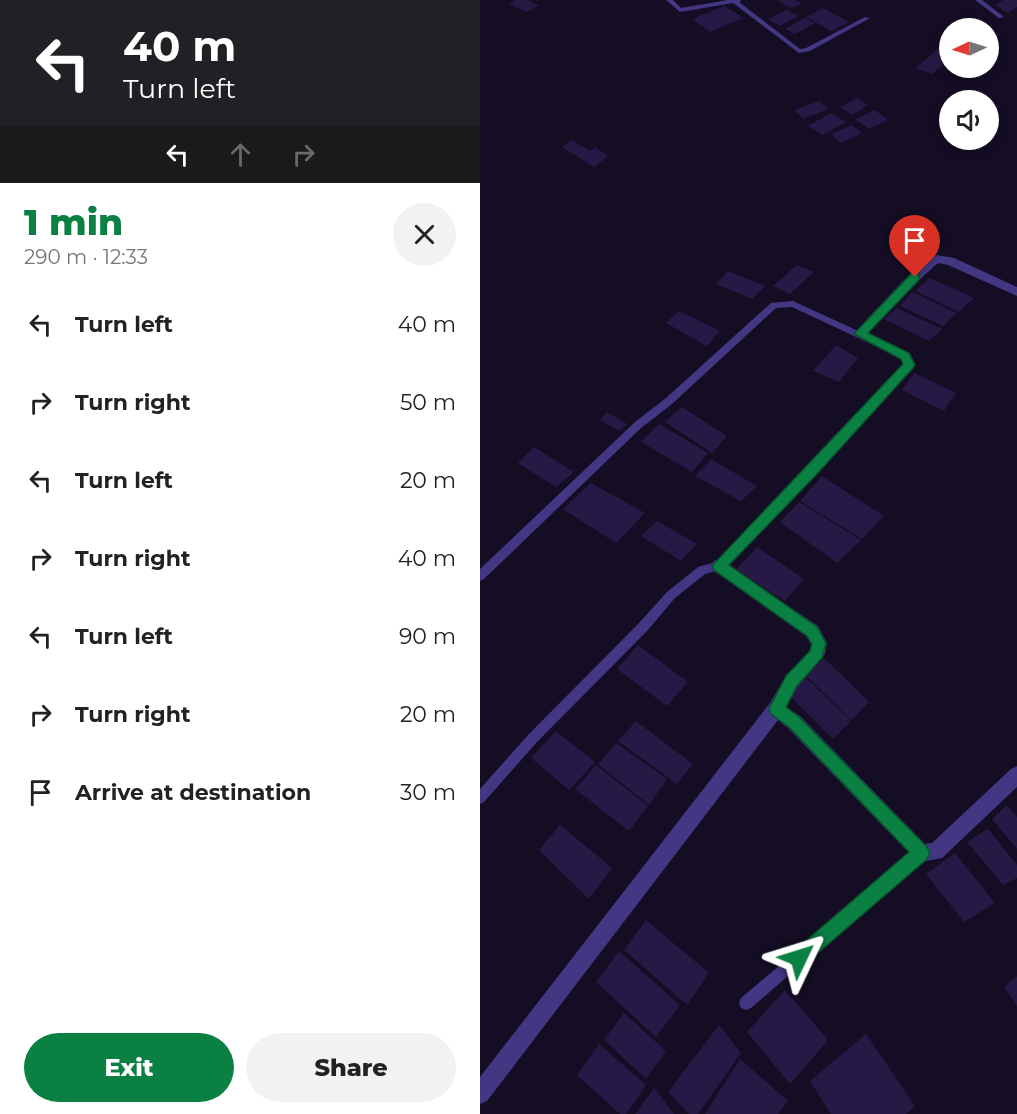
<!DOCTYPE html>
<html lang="en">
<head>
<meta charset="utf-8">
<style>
  :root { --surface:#fff; --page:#f2f2f2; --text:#222; --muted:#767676; --accent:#0b8043 }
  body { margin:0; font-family:Montserrat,sans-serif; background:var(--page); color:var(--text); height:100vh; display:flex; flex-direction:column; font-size:22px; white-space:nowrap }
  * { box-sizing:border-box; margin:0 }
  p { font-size:20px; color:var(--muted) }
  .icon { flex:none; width:33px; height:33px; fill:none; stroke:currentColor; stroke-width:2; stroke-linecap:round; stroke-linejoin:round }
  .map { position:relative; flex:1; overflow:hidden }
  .drawer { display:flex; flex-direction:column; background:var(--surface); width:480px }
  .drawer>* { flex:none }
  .banner { background:#202124; color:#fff; overflow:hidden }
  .needle { width:39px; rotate:266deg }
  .fabs { position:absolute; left:459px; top:18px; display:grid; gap:12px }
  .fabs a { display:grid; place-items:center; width:60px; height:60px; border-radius:50%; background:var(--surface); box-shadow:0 3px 9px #0003; font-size:30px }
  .pin { position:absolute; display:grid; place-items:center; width:51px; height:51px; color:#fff; margin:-62px -26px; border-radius:50% 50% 50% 0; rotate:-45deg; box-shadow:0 0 6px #0007 }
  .pin .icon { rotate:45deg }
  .me { position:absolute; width:66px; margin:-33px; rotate:49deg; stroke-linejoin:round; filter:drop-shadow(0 0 4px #0008) }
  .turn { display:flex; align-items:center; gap:21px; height:126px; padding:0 24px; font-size:27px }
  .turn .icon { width:78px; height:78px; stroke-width:2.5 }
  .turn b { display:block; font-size:42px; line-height:51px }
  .lanes { display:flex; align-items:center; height:57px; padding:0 24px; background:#0003; justify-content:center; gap:30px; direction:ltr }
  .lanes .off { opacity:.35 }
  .round { display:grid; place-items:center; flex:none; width:63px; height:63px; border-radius:32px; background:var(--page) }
  .overview { display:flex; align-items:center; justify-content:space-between; height:102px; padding:0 24px }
  h1 { font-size:36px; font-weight:800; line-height:45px; color:var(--accent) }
  .button { display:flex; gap:12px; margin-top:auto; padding:12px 24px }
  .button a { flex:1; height:69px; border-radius:36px; background:var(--accent); color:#fff; font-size:24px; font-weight:800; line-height:69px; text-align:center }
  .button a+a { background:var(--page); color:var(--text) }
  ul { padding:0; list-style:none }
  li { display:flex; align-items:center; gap:18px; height:78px; padding:0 24px }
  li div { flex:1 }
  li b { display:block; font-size:22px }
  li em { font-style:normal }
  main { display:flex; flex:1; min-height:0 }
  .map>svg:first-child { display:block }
  .building { fill:#271945 }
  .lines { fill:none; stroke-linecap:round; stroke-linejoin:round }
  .service { fill:#433784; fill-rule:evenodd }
  .minor { fill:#433784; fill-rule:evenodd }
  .route { fill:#0b8043; stroke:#07532c; stroke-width:1.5 }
</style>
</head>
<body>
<main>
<section class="drawer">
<div class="banner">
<div class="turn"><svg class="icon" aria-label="left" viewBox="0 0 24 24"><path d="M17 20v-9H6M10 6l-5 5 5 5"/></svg><div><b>40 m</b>Turn left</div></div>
<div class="lanes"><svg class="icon" aria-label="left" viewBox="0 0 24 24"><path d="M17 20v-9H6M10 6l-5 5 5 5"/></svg><svg class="icon off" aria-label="ahead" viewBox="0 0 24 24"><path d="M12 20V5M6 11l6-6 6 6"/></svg><svg class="icon off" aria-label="right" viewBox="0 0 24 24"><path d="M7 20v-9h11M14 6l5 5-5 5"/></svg></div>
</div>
<div class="overview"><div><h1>1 min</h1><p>290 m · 12:33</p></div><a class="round"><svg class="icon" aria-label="close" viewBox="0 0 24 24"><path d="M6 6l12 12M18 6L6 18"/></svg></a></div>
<ul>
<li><svg class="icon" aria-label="left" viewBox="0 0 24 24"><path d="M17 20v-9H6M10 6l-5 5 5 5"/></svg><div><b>Turn left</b></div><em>40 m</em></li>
<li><svg class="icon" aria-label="right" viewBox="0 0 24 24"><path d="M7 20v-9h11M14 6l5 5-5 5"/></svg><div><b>Turn right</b></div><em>50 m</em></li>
<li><svg class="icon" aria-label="left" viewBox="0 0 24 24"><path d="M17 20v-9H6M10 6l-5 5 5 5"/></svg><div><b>Turn left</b></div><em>20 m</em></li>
<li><svg class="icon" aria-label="right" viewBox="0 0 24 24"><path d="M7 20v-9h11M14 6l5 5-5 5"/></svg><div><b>Turn right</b></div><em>40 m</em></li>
<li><svg class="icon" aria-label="left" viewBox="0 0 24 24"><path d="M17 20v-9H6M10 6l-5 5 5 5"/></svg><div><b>Turn left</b></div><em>90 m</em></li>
<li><svg class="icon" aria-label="right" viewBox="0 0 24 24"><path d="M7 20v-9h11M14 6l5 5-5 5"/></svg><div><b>Turn right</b></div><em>20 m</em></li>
<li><svg class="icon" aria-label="arrive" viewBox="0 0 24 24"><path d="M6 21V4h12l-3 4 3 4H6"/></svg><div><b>Arrive at destination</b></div><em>30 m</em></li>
</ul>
<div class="button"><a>Exit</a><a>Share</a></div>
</section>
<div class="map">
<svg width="537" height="1114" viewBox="0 0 537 1114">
  <rect width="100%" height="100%" fill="#140d24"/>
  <path class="building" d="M35,0H47L59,5L47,12L28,4Z
    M297,0H315L322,4L311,8Z
    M523,0H537V7L528,13L515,5Z
    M244,6L263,18L230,32L212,19Z
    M343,8L369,22L352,31L326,17Z
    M307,10L318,16L300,26L288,19Z
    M325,18L335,23L315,34L305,29Z
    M461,46L470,49V58L452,74L436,68Z
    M377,98L388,105L372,115L360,107Z
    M339,101L349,109L323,119L314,110Z
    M395,110L408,120L389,129L375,119Z
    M351,113L366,122L343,135L328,126Z
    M372,125L382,133L361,143L351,134Z
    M92,140L110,151L115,147L128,156L114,167L82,147Z
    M317,265L334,272L310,294L293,286Z
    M248,271L285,286L272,299L236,284Z
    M450,278L494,298L479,312L435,291Z
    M432,292L477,313L463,326L420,306Z
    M417,308L462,329L449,341L404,319Z
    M199,311L240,331L227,346L186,323Z
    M356,345L378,358L359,382L333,371Z
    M434,373L476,393L464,411L422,390Z
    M202,407L247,436L232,453L185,422Z
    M127,412L147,424L139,431L120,420Z
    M179,424L228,453L212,472L161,442Z
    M54,447L94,472L76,487L38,463Z
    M231,459L277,486L261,501L215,476Z
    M342,476L404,516L382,539L320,501Z
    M111,483L165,513L136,543L83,509Z
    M319,502L381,540L357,563L300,522Z
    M177,521L217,544L201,561L161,536Z
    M277,547L324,579L305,601L256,570Z
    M158,645L208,682L187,706L137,669Z
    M344,658L389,702L371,720L326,676Z
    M324,676L371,721L353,739L308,694Z
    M156,721L213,764L197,784L138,741Z
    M76,731L115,762L89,790L51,758Z
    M136,743L187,779L169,805L118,764Z
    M116,765L168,806L149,831L95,789Z
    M527,805L537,817V849L512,819Z
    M80,825L132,868L109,899L59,850Z
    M508,829L537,865V878L523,885L487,842Z
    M475,853L515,903L484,922L446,874Z
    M166,920L229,973L207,1005L144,950Z
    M139,951L200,1005L176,1037L116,982Z
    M537,976V1006L524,987Z
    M305,990L348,1040L310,1084L267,1032Z
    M144,1013L186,1051L166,1079L124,1040Z
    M239,1025L261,1053L218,1114H209L188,1092Z
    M386,1034L435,1106L426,1114H351L330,1081Z
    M119,1044L166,1085L146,1114H140L97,1075Z
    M260,1059L308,1101L298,1114H225Z
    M174,1088L194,1114H155Z"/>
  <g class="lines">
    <path class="service" d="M186,0H193L201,8L248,0H262L259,2L320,49L326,48L385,17L390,18L330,51L319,53L253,3L200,12Z
      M495,0H502L524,17L519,18Z
      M313,301L428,354L434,365L335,474L243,569L225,574L195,598L167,631L57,742L4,802L0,804V789L49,734L159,623L187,592L218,567L236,562L329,468L424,364L421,358L312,307L296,308L192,404L161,428L4,579L0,581V569L155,422L186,398L291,303Z
      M441,847L445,849L447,853L445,857L271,1008L266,1010L261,1008L259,1003L261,998L437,849Z"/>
    <path class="minor" d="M456,255L474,258L537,287V296L468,265L458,263L430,288L384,337H376L374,334L376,331L422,282Z
      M239,559L338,626L347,643L345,654L318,686L306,707L320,716L445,844L452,843L531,769L537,766V787L462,858L441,862L435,859L308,728L298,720L7,1101L0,1104V1077L290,703L306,676L330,651L331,644L326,636L234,571L231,566L234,561Z"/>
  </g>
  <path class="route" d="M435,273L439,274V280L388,333L429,353L435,365L433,368L336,475L249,565L337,627L346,643L342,658L317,686L306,707L319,717L447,847L450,853L447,859L325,964L319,967L313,964L310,958L313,952L429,852L309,727L291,714L289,709L306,676L330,651L332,644L327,636L234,570L232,566L423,364L421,359L374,334L431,274Z"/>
</svg>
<div class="fabs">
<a><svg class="needle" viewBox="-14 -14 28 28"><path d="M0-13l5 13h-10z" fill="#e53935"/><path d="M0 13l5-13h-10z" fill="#767676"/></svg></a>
<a><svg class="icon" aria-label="sound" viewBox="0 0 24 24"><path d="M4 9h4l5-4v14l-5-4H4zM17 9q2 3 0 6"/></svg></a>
</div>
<div class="pin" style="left:435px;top:277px;background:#d93025"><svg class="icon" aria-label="arrive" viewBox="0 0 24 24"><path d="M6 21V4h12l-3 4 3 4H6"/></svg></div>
<svg class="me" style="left:319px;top:958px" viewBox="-20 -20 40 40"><path d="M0-17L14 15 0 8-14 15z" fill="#0b8043" stroke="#fff" stroke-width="4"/></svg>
</div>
</main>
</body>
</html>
